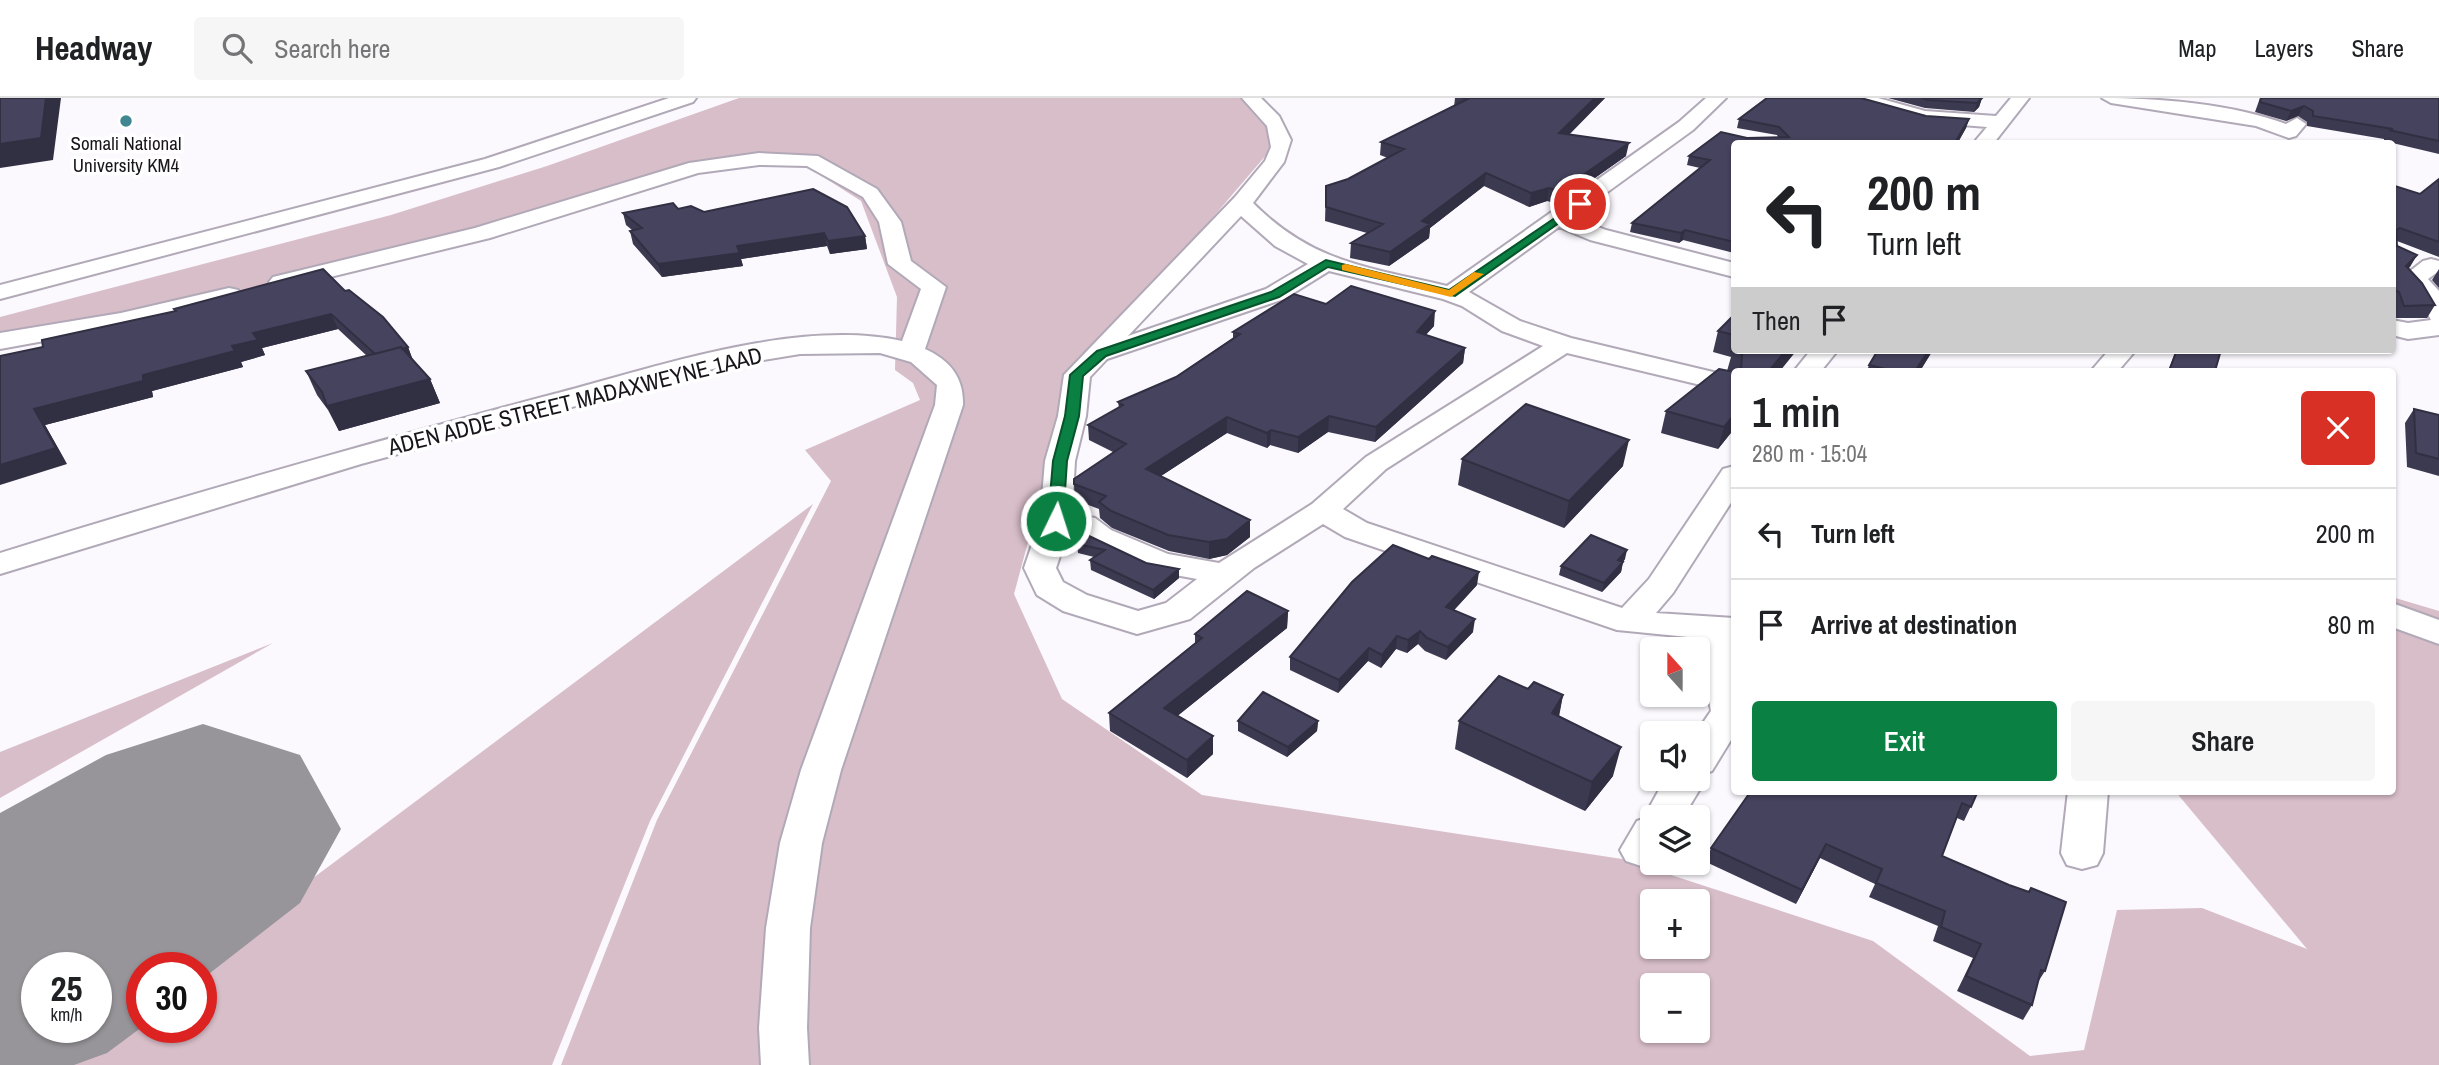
<!DOCTYPE html>
<html lang="en">
<head>
<meta charset="utf-8">
<style>
  :root { --surface:#fff; --page:#f6f6f6; --text:#202124; --muted:#757577; --line:#e0e0e0; --accent:#0b8043 }
  body { margin:0; font-family:"Archivo Narrow",sans-serif; background:var(--page); color:var(--text); height:100vh; display:flex; flex-direction:column; font-size:26px; white-space:nowrap }
  * { box-sizing:border-box; margin:0 }
  p { font-size:23px; color:var(--muted) }
  .icon { flex:none; width:38px; height:38px; fill:none; stroke:currentColor; stroke-width:2; stroke-linecap:round; stroke-linejoin:round }
  .map { position:relative; flex:1; overflow:hidden }
  .sheet { position:absolute; left:1731px; top:270px; width:665px; height:427px; display:flex; flex-direction:column; background:var(--surface); border-radius:7px; box-shadow:0 2px 5px #0004 }
  .sheet>* { flex:none }
  .hud { position:absolute; left:1731px; top:42px; width:665px; height:214px; border-radius:7px; box-shadow:0 2px 5px #0004; background:#fff; color:var(--text); overflow:hidden }
  .needle { width:46px; rotate:339deg }
  .tools { position:absolute; left:1640px; top:539px; display:grid; gap:14px }
  .tools a { display:grid; place-items:center; width:70px; height:70px; border-radius:7px; background:var(--surface); box-shadow:0 2px 5px #0004; font-size:35px }
  .speed { position:absolute; left:21px; top:854px; display:flex; gap:14px; font-size:35px; font-weight:700; text-align:center }
  .speed>* { display:grid; place-content:center; width:91px; height:91px; border-radius:50%; background:var(--surface); box-shadow:0 2px 5px #0004; line-height:1 }
  .speed small { font-size:18px; font-weight:400 }
  .speed .limit { border:10px solid #d22; background:#fff; color:#111 }
  .pin { position:absolute; display:grid; place-items:center; width:60px; height:60px; color:#fff; margin:-30px; border:4px solid #fff; border-radius:50%; box-shadow:0 2px 7px #0007 }
  .me { position:absolute; width:77px; margin:-38px; rotate:4deg; stroke-linejoin:round; filter:drop-shadow(0 0 5px #0008) }
  .turn { display:flex; align-items:center; gap:24px; height:147px; padding:0 21px; font-size:32px }
  .turn .icon { width:91px; height:91px; stroke-width:2.5 }
  .turn b { display:block; font-size:49px; line-height:60px }
  .then { display:flex; align-items:center; height:66px; padding:0 21px; background:#0003; gap:14px; font-size:26px }
  .round { display:grid; place-items:center; flex:none; width:74px; height:74px; border-radius:7px; background:var(--page) }
  .head { display:flex; align-items:center; justify-content:space-between; height:119px; padding:0 21px }
  h1 { font-size:42px; font-weight:600; line-height:52px }
  .button { display:flex; gap:14px; margin-top:auto; padding:14px 21px }
  .button a { flex:1; height:80px; border-radius:7px; background:var(--accent); color:#fff; font-size:28px; font-weight:600; line-height:80px; text-align:center }
  .button a+a { background:var(--page); color:var(--text) }
  ul { padding:0; list-style:none }
  li { display:flex; align-items:center; gap:21px; height:91px; padding:0 21px; border-top:2px solid var(--line) }
  li div { flex:1 }
  li b { display:block; font-size:26px }
  li em { font-style:normal }
  header { display:flex; align-items:center; gap:42px; box-sizing:border-box; height:98px; padding:0 35px; background:var(--surface); border-bottom:2px solid var(--line) }
  header strong { font-size:33px }
  nav { display:flex; gap:38px; margin-inline-start:auto; font-size:24px }
  .search { width:490px; height:63px; background:var(--page); display:flex; align-items:center; gap:18px; box-sizing:border-box; padding:0 24px; border-radius:7px; color:var(--muted); font-size:26px }
  .map>svg:first-child { display:block }
  .green { fill:#d8bec9; fill-rule:evenodd }
  .lines { fill:none; stroke-linecap:round; stroke-linejoin:round }
  .runway { fill:#98959a; fill-rule:evenodd }
  .minor-casing { stroke:#b1a9b7; stroke-width:4 }
  .minor { fill:#fff; fill-rule:evenodd }
  .wall { fill:#3c3a51 }
  .shaded-wall { fill:#312f42 }
  .building { fill:#46435e; stroke:#312f42; stroke-width:2 }
  .route { fill:#0b8043; stroke:#07532c; stroke-width:2 }
  .slow { fill:#f59e0b }
  .poi-dot { fill:#418792; stroke:#fff; stroke-width:2.5 }
  .labels { text-anchor:middle; stroke-width:7; stroke-linejoin:round; paint-order:stroke }
  .far-poi-label { font-size:19px; fill:#19161b; stroke:#fff }
  .street-label { font-size:23px; fill:#19161b; stroke:#fff }
</style>
</head>
<body>
<header>
<strong>Headway</strong>
<div class="search"><svg class="icon" aria-label="search" viewBox="0 0 24 24"><circle cx="10" cy="10" r="6"/><path d="M15 15l6 6"/></svg>Search here</div>
<nav><a>Map</a><a>Layers</a><a>Share</a></nav>
</header>
<div class="map">
<svg width="2439" height="967" viewBox="0 0 2439 967">
  <rect width="100%" height="100%" fill="#fbf8fe"/>
  <path class="green" d="M739,0H1241L1280,41L1071,285L1014,496L1062,601L1202,697L1622,761L1873,843L2030,958L2084,952L2117,812L2202,810L2307,851L2175,693H2392V499L2439,513V967H561L657,722L831,383L805,352L920,302L913,285L895,272L897,199L861,103L800,64L726,67L355,170L0,245V219L391,117L547,68ZM1652,803H1698V849H1652ZM1652,887H1698V933H1652Z
    M813,406L650,723L552,967H63L142,908V929H201V870H193Z
    M273,545L0,700V654Z"/>
  <g class="lines">
    <path class="runway" d="M203,626L300,657L341,731L300,805L201,882V870H142V929L107,955L74,967H0V715L106,657ZM37,870H96V929H37Z"/>
    <defs>
      <path id="minor" d="M669,0H696L693,4L499,69L0,201V187L485,61Z
        M1242,0H1261L1279,18L1291,42L1284,64L1253,105C1313,165 1368,169 1447,188L1679,24L1706,0H1726L1693,32L1573,119L1606,132L1734,165V179L1590,142L1559,129L1469,194L1520,223L1571,240L1734,279V295L1567,255L1386,371L1343,411L1367,425L1622,510L1649,481L1723,371L1734,368V400L1673,495L1656,515L1734,520V637L1712,673L1703,676L1706,681L1683,719H1652V765L1641,768L1626,763L1620,752L1637,723L1643,721L1665,681H1698L1696,635L1711,613L1698,540L1617,532L1345,439L1323,426L1254,470L1190,521L1137,536L1063,513L1037,497L1024,470L1040,423L1045,363L1058,318L1064,277L1235,99L1265,63L1271,49L1267,28ZM1241,118L1275,148L1308,166L1266,191L1128,238ZM1329,173L1443,201L1462,208L1502,233L1543,248L1366,359L1312,406L1219,465L1168,456L1111,432L1095,420L1072,416L1075,363L1086,318L1090,279L1107,261L1284,201ZM1068,434L1148,472L1197,481L1166,505L1138,513L1087,497L1063,484L1056,470Z
        M1849,0H1878L1925,13L1996,18L2011,0H2029L1993,46H1979L1976,42L1987,29L1924,24L1852,4Z
        M2102,0C2160,0 2232,6 2286,26L2297,20L2306,26L2296,38L2289,40L2256,28L2111,5Z
        M759,55L818,58L877,91L901,124L911,163L946,189L925,251C950,262 964,280 963,307L841,672L822,745L810,830L807,930L809,967H761L759,930L766,830L780,745L801,672L935,307L937,287L911,264L880,255L800,256L720,269L361,366L0,476V455C183,398 368,345 554,296C657,269 797,220 902,243L921,191L888,166L879,124L863,99L807,68L759,67L698,75L490,140L281,191L273,189L269,184L273,179L475,130L689,65Z
        M2431,161L2439,163V173L2428,181L2439,193V237L2408,241L2392,237V222L2408,225L2431,222L2417,196L2401,180L2423,163Z
        M229,190L238,192L241,197L238,202L121,229L0,251V235L121,215Z
        M1811,252H1838L1821,273H1794Z
        M2109,252H2136L2118,273H2091Z
        M2392,505L2439,522V546L2392,529Z
        M2068,693H2108L2103,755L2097,767L2082,771L2067,767L2061,755Z"/>
    </defs>
    <use href="#minor" class="minor-casing"/>
    <use href="#minor" class="minor"/>
  </g>
  <path class="wall" d="M1455,0H1605L1569,37L1626,58L1558,106L1547,103L1529,109L1484,88L1430,130L1429,140L1389,168L1350,160L1351,145L1367,135L1325,123L1326,88L1348,81L1388,60L1380,57L1381,44L1454,9Z
    M1888,0H1982L1979,9L1974,14L1925,10Z
    M2260,0H2439V56L2384,43V41L2307,28V24L2298,18L2286,23L2255,14Z
    M1926,18L1969,21L1966,30L1957,46H1734V155L1683,142L1679,145L1630,134L1632,125L1700,70L1687,67L1689,58L1747,40L1778,39L1777,37L1737,30L1739,21Z
    M2439,81V159L2397,143V148L2417,157L2408,170L2435,207L2427,220H2396L2392,209V87L2420,96Z
    M678,111L704,114L865,138L867,151L830,156L827,148L741,161L743,168L662,179L633,146L630,133L632,132L626,127L623,115Z
    M2439,171V190L2432,182Z
    M345,193L408,249L413,263L430,281L440,305L339,333L328,312L317,297L306,273L367,258L338,231L262,250L265,257L241,264L243,269L152,293L153,299L45,327L67,366L0,258Z
    M1326,206L1434,228L1425,237L1465,250L1463,265L1375,344L1328,334L1298,355L1270,347L1267,350L1227,335L1161,378L1250,439L1227,457L1209,461L1169,453L1112,430L1100,420L1099,411L1075,402L1074,386L1113,354L1089,342L1088,327L1119,310L1118,304L1176,279L1233,240V234Z
    M1734,217V252L1780,273H1734V331L1718,351L1661,335L1666,313L1727,273L1731,259L1713,254L1718,233Z
    M1878,252H1933L1920,273H1867L1869,267Z
    M2176,252H2221L2215,273H2168Z
    M2414,311L2439,317V378L2407,369L2405,325Z
    M1462,361L1623,368L1564,430L1458,387Z
    M1089,438L1179,480L1154,501L1091,472L1090,462L1094,459L1078,455L1077,446Z
    M1625,461L1623,464L1621,474L1602,494L1559,477L1561,468Z
    M1477,487L1454,512L1473,534L1446,562L1425,553L1418,546L1407,555L1396,551L1381,570L1368,563L1338,595L1290,572V559Z
    M1288,513L1287,530L1177,618L1213,656L1187,680L1110,633L1109,615L1195,545V536Z
    M1528,591L1563,597L1559,619L1613,678L1585,713L1455,651L1459,623Z
    M1238,623H1318L1317,633L1287,659L1238,633Z
    M1750,693H1878L1882,695L1883,693H1978L1964,723L1957,720L1942,758L2045,873L2038,884L2032,907L2023,922L1957,893L1973,860L1933,843L1938,828L1869,799L1875,786L1820,760L1796,806L1706,764L1711,750L1749,696Z"/>
  <path class="shaded-wall" d="M46,0H61L53,62L0,70V46Z
    M1595,0H1605L1557,48L1559,35Z
    M1982,0L1979,9L1974,14L1977,5Z
    M2304,8L2298,18L2286,23L2291,13Z
    M1969,21L1966,30L1957,46H1954Z
    M1629,45L1626,58L1558,106L1560,93Z
    M1486,75L1484,88L1430,130L1429,140L1389,168L1390,154L1422,123Z
    M1549,90L1547,103L1529,109L1531,95Z
    M1685,132L1683,142L1679,145L1681,135Z
    M824,135L827,148L741,161L743,168L662,179L658,166L737,148Z
    M865,138L867,151L830,156L828,143Z
    M2417,157L2410,169L2398,180L2406,168Z
    M1435,213L1434,228L1415,249L1417,234Z
    M331,216L338,231L262,250L265,257L241,264L243,269L152,293L153,299L45,327L67,366L0,387V367L34,311L232,248L253,235Z
    M408,249L414,265L379,259Z
    M1465,250L1463,265L1375,344L1376,329Z
    M1786,252H1797L1780,273H1769Z
    M1929,252H1933L1920,273H1915Z
    M430,281L440,305L339,333L327,308Z
    M1734,317V331L1718,351L1724,329Z
    M1329,318L1328,334L1298,355V339Z
    M1227,319V335L1147,387L1146,371Z
    M1271,332L1270,347L1267,350V335Z
    M1629,342L1623,368L1564,430L1569,403Z
    M1250,422V439L1227,457L1209,461V444Z
    M1627,452L1625,461L1616,472L1618,462Z
    M1623,464L1621,474L1602,494L1604,485Z
    M1179,471V480L1154,501L1153,492Z
    M1479,474L1477,487L1445,522L1446,509Z
    M1288,513L1287,530L1165,628L1164,610Z
    M1475,521L1473,534L1446,562L1448,549Z
    M1420,533L1418,546L1407,555L1408,542Z
    M1397,538L1396,551L1381,570L1382,557Z
    M1369,550L1368,563L1338,595L1339,582Z
    M1563,597L1557,625L1552,615Z
    M1318,623L1317,633L1287,659L1288,649Z
    M1213,638V656L1187,680V662Z
    M1621,649L1613,678L1585,713L1592,684Z
    M1826,746L1820,760L1796,806L1802,792Z"/>
  <path class="building" d="M0,0H46L41,40L0,46Z
    M1462,0H1595L1559,35L1629,45L1560,93L1549,90L1531,95L1486,75L1422,123L1430,126L1390,154L1351,145L1383,126L1326,109V88L1348,81L1404,51L1381,44L1468,1Z
    M1767,0H1861L1926,18L1969,21L1954,46H1734V144L1685,132L1681,135L1632,125L1710,62L1689,58L1721,34L1747,40L1789,39L1779,29L1739,21Z
    M1921,0H1982L1977,5L1928,2Z
    M2261,0H2439V43L2389,32L2393,31L2313,18V13L2304,8L2291,13L2260,4Z
    M2439,81V144L2400,130L2396,132L2397,148L2417,157L2406,168L2422,185L2435,207L2404,208L2399,194L2392,191V87L2420,96Z
    M813,91L847,109L865,138L828,143L824,135L737,148L740,155L658,166L630,133L642,130L623,115L673,105L678,111L691,108L704,114Z
    M323,171L345,193L349,192L383,219L408,249L402,251L401,249L375,256L331,216L253,235L258,242L232,248L235,253L143,277V283L34,311L56,350L0,367V258L43,249L42,242L176,213L174,211Z
    M1351,188L1435,213L1417,234L1465,250L1376,329L1329,318L1298,339L1271,332L1267,335L1227,319L1146,371L1250,422L1227,441L1209,444L1168,437L1111,413L1099,404L1106,398L1074,386V381L1126,346L1088,327L1123,307L1118,304L1176,279L1240,236L1233,234L1294,196L1326,206Z
    M1734,217V237L1718,233Z
    M401,249L430,281L327,308L322,294L306,273Z
    M1734,251V252H1786L1769,273H1741L1742,256L1732,253Z
    M1878,252H1929L1915,273H1894L1869,267Z
    M2177,252H2221L2215,273H2169Z
    M1719,271L1734,274V317L1724,329L1666,313Z
    M1526,306L1629,342L1569,403L1462,361Z
    M2414,311L2439,317V361L2416,355Z
    M1591,437L1627,452L1618,462L1623,464L1604,485L1561,468Z
    M1089,438L1146,465L1179,471L1153,492L1090,462L1105,452L1077,446Z
    M1393,447L1429,461L1432,458L1479,474L1446,509L1475,521L1448,549L1427,540L1420,533L1408,542L1397,538L1382,557L1369,550L1339,582L1290,559L1352,484Z
    M1247,493L1288,513L1164,610L1213,638L1187,662L1109,615L1202,540L1195,536Z
    M1499,578L1528,591L1534,584L1563,597L1552,615L1621,649L1592,684L1459,623Z
    M1263,594L1318,623L1288,649L1238,623Z
    M1751,693H1878L1884,696V693H1978L1971,709L1962,705L1942,758L2009,787L2029,794L2031,790L2066,804L2045,873L2041,872L2032,907L1966,878L1981,846L1941,829L1945,813L1876,785L1882,771L1826,746L1802,792L1711,750Z"/>
  <path class="route" d="M1580,103L1583,108L1455,198L1328,169L1279,199L1106,258L1083,278L1079,318L1067,363L1063,423L1056,427L1048,423L1053,363L1065,318L1070,277L1097,253L1271,194L1326,162L1449,192Z"/>
  <path class="slow" d="M1346,166L1449,192L1474,174L1484,176L1451,199L1342,172V167Z"/>
  <circle class="poi-dot" cx="126" cy="23" r="7"/>
  <g class="labels">
    <g class="far-poi-label">
      <text x="126" y="52">Somali National<tspan x="126" dy="22">University KM4</tspan></text>
    </g>
    <g class="street-label">
      <text transform="translate(575 303) rotate(-14)" y="8">ADEN ADDE STREET MADAXWEYNE 1AAD</text>
    </g>
  </g>
</svg>
<div class="tools">
<a><svg class="needle" viewBox="-14 -14 28 28"><path d="M0-13l5 13h-10z" fill="#e53935"/><path d="M0 13l5-13h-10z" fill="#757577"/></svg></a>
<a><svg class="icon" aria-label="sound" viewBox="0 0 24 24"><path d="M4 9h4l5-4v14l-5-4H4zM17 9q2 3 0 6"/></svg></a>
<a><svg class="icon" aria-label="layers" viewBox="0 0 24 24"><path d="M12 4l9 5-9 5-9-5zM3 14l9 5 9-5"/></svg></a>
<a>+</a>
<a>−</a>
</div>
<div class="speed"><div>25<small>km/h</small></div><div class="limit">30</div></div>
<div class="pin" style="left:1580px;top:106px;background:#d93025"><svg class="icon" aria-label="arrive" viewBox="0 0 24 24"><path d="M6 21V4h12l-3 4 3 4H6"/></svg></div>
<svg class="me" style="left:1056px;top:423px" viewBox="-20 -20 40 40"><circle r="17" fill="#0b8043" stroke="#fff" stroke-width="3"/><path d="M0-11L8 9 0 5-8 9z" fill="#fff"/></svg>
<div class="hud">
<div class="turn"><svg class="icon" aria-label="left" viewBox="0 0 24 24"><path d="M17 20v-9H6M10 6l-5 5 5 5"/></svg><div><b>200 m</b>Turn left</div></div>
<div class="then">Then<svg class="icon" aria-label="arrive" viewBox="0 0 24 24"><path d="M6 21V4h12l-3 4 3 4H6"/></svg></div>
</div>
<section class="sheet">
<div class="head"><div><h1>1 min</h1><p>280 m · 15:04</p></div><a class="round" style="background:#d93025;color:#fff"><svg class="icon" aria-label="close" viewBox="0 0 24 24"><path d="M6 6l12 12M18 6L6 18"/></svg></a></div>
<ul>
<li><svg class="icon" aria-label="left" viewBox="0 0 24 24"><path d="M17 20v-9H6M10 6l-5 5 5 5"/></svg><div><b>Turn left</b></div><em>200 m</em></li>
<li><svg class="icon" aria-label="arrive" viewBox="0 0 24 24"><path d="M6 21V4h12l-3 4 3 4H6"/></svg><div><b>Arrive at destination</b></div><em>80 m</em></li>
</ul>
<div class="button"><a>Exit</a><a>Share</a></div>
</section>
</div>
</body>
</html>
